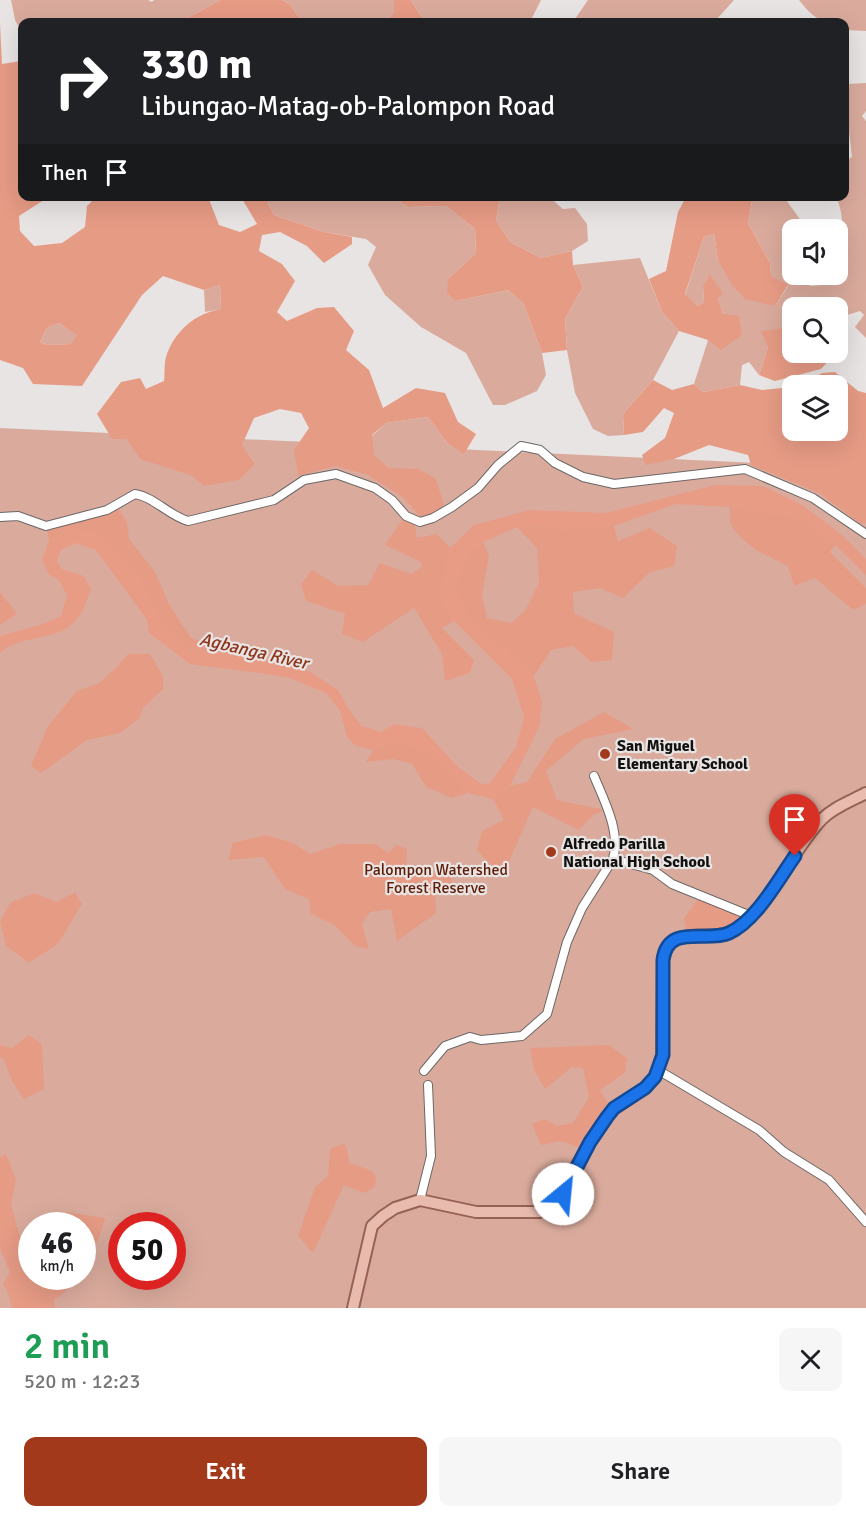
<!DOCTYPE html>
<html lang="en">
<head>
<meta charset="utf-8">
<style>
  :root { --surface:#fff; --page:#f6f6f6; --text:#202124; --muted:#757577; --accent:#a1391a }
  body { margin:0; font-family:Signika,sans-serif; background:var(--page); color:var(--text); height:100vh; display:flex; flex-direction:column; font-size:22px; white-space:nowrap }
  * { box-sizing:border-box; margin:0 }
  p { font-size:20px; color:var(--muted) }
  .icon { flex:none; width:33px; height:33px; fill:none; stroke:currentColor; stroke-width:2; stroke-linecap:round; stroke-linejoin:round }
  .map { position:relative; height:1308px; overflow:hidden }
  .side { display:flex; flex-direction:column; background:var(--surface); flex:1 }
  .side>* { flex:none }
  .hud { position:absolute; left:18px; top:18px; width:831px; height:183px; border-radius:12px; box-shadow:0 6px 24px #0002; background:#202124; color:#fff; overflow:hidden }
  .controls { position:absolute; left:782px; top:219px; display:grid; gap:12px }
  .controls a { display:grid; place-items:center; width:66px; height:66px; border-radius:12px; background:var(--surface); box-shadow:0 6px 24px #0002; font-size:30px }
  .speed { position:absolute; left:18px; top:1212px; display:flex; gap:12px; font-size:30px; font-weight:700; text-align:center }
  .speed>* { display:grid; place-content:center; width:78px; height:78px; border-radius:50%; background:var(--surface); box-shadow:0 6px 24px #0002; line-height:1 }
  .speed small { font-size:15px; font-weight:400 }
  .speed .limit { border:9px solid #d22; background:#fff; color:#111 }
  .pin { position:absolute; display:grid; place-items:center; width:51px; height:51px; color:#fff; margin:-62px -26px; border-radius:50% 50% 50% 0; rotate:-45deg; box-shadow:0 0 6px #0007 }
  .pin .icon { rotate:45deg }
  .me { position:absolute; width:66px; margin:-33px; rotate:28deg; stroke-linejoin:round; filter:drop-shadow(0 0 4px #0008) }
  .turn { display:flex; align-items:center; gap:21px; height:126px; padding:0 24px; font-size:27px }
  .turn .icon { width:78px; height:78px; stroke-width:2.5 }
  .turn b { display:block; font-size:42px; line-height:51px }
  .then { display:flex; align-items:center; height:57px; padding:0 24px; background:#0003; gap:12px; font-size:22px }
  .round { display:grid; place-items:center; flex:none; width:63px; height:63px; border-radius:12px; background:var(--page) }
  .overview { display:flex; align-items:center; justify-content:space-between; height:102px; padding:0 24px }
  h1 { font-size:36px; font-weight:600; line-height:45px; color:#1e9e55 }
  .action { display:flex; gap:12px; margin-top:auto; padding:12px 24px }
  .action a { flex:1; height:69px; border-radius:12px; background:var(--accent); color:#fff; font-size:24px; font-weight:600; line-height:69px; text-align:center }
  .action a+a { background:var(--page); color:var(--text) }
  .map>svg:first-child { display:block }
  .green { fill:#daab9d; fill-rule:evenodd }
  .forest { fill:#e69b85; fill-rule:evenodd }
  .water { fill:#e89c86 }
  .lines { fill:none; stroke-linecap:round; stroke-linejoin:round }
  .minor-casing { stroke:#6b6766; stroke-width:10 }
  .major-casing { stroke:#956254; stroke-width:14 }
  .minor { stroke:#fff; stroke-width:8 }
  .major { stroke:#e9bbaf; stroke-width:10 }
  .route-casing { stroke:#114b97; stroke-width:15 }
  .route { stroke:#1a73e8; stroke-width:10 }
  .poi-dot { fill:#a1391a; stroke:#e8e4e3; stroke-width:2 }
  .labels { text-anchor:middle; stroke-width:4.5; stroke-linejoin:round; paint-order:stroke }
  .poi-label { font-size:16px; font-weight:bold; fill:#121110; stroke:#e8e4e3; text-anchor:start }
  .park-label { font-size:16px; fill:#5e1c07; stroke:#e8e4e3 }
  .water-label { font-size:18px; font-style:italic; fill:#8d341a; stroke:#e8e4e3 }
</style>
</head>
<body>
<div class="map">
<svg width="866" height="1308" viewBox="0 0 866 1308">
  <rect width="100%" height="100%" fill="#e8e4e3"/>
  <path class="green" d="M11,0H148L152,2L154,0H220L180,22H22V33L15,20Z
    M282,0H394V11L387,22H302L290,4Z
    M411,0H541L530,22H421V16Z
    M588,0H734L716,20L711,22H573Z
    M799,0H866V31L845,30L844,22C820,22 815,20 799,0Z
    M866,83V111L862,116L866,121V338L855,327L864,315L860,311L841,317L837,315V308H792V337L785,328L768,347L759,375L749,362L742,365L740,385L703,392L694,384L708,340L723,314L718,298L703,286L704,302L698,306L685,295L704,237L714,234L718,260L775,306L788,286L771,276L770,263L748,223L753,197H784L807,229L792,230V274L807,275L810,286L834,284C839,257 849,224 836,197L844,196L845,161L852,157L848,123H845V88L848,84Z
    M265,197H393L408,207L446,206L475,229L476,253L448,279L456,301L508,290L523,303L542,353L546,375L537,391L505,405H493L466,353L421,327L385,295L368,265L376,247L366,239L324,232L274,215Z
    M500,197H549L563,209L575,208L587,224L588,241L572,251L541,258L510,242L496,220Z
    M640,258L662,312L679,331L653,380L623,414L624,435L608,436L593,429L575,393L567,350L565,319L583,287L573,265Z
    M220,285L221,309L205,312L204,290Z
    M59,323L78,335L71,344L47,345L40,342L47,328Z
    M428,417L448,444L456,449L866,468V1308H0V428L372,445V436L386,423ZM32,1226H82V1276H32ZM122,1226H172V1276H122Z"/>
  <path class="forest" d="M220,0H282L290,4L302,22H180Z
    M394,0H411L421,16V22H387L394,11Z
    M0,23L2,64L21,61L22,63V196L61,197L57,200L47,198L19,216L20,231L34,246L62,243L85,227L87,206L97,196L208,197L219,225L240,232L257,224L241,197H265L274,215L324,232L352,237V244L324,263L307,246L280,232L262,235L259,251L282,264L295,281L277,312L287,321L317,308L334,307L354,331L346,350L369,370L383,408L416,388L445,393L458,422L476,434L464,454L448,444L428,417L386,423L372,435L374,455L389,468L419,469L436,479L444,505L432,517H420L404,498L368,475L335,466L298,476L294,450L309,428L301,413L280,409L254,418L242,445L255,464L239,480L204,486L190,475L140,459L127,439H112L97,414L121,382L140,378L146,389L164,381C165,374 164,364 166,357C174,331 196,313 221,309L220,285L204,290L163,276L142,295L82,386L33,384L23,368L0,360ZM59,323L77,335L71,344L47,345L40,342L47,328Z
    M753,196L748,223L770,263L771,276L788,285L775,306L745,299L732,285L718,260L714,234L704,237L685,294L698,306L704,302L703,286L710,275L723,293L718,298L723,314L739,316L742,335L721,350L708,340L679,331L662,312L649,279L666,271L678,212L686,197Z
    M393,197H500L496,220L510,242L541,258L572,251L573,265L583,287L565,319L567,350L542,353L523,303L508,290L456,301L447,293L448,279L476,253L475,229L446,206L408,207Z
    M785,328L792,337V352H835V354L821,369L775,381L759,375L768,347L761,331Z
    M835,372L858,391L866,393V523L861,524L819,493L751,465L748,455L709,445L674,459L646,465L642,455L665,438L674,413L664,408L643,432L624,435L623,414L653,380L672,390L694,384L703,392L740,385L762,390L792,387V430H837V386L803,385L822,373Z
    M730,507L797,517L835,545L830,552L866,588V604L853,610L815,578L794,586L788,566C769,557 743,546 732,526C729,522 730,513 730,507Z
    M119,509L127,522L129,539L155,572L169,604L191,638L206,643L261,646L264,659L187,649L162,622L136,570L72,529L49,541L47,529Z
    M404,517L415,525L417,538L437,534L450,548L441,598L454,621L442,628L474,660L470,673L445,681L442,654L414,608L363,642L342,634L345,614L306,601L301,584L312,570L338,586L368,585L380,563L411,574L422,567L421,562L385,545Z
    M614,526L618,541L650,528L677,546L674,566L650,572L623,598L600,588L573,592L574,613L614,632L612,660L591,662L573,646L551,650L534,676L469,618L455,589L465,557L483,542L489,556L482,595L487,618L511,623L525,611L539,583L537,548L517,527L578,529Z
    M0,592L17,614L0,625Z
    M128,654H150L163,676V689L143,708L139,719L120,733L87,740L41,773L31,766L48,726L77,691L99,683L115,669Z
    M604,712L633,729L584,739L546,771L557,800L605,810L593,815L579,830L533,807L502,877L477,850L482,831L504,820L493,799L510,786L527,782L555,739Z
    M399,741L426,752L468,793L452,798L426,787L412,764L393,759L366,762L373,750Z
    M266,835L293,843L310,854L340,844H375L388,853L397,845L407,849L406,872L423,876L445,871L453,881L435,894L436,913L397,941L391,909L370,912L362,924L369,949L355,946L334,925L311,914L309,899L285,889L264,857L228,860L233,843Z
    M75,892L82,904L58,944L29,963L6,946L0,922L10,903L34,893L56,902Z
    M699,898L738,912L740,919C721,931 707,931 686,930L684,918Z
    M29,1035L42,1044L44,1089L24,1099L12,1081L4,1060L0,1057V1045L12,1048Z
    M609,1045L627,1058L625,1073L600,1090L610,1106L581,1148L560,1141L541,1145L532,1124L545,1119L557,1126L573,1123L589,1097L583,1068L572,1067L545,1089L534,1070L530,1048Z
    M345,1143L350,1163L372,1171L376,1177L375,1187L364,1193L344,1185L313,1253L298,1236L315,1187L328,1176L330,1149Z
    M6,1154L16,1180L11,1204L20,1237L31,1234L32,1276L73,1277L71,1287L54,1300L55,1308H12L7,1290L3,1284L10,1272L0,1248V1157Z
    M67,1212L105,1218L98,1241L83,1250L82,1226L45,1225L52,1215Z"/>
  <path class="water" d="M715,485L763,486L804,506L843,536L866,559V575L835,545L797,517L730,507L676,504L614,526L578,529L517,527L483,542L465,557L455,589L469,618L534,676L542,702L540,725L510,786L493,799L468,793L426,752L399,741L373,750L356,746L347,737L340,711L326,693L287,677L190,664L149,633L147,620L96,550L76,543L61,550L57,561L62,569L84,576L91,589C87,599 84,611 77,619C58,643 22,633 0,653V636L43,624L61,616L67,595L59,580L49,575L42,560L49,541L72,529L96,531L136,570L162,622L187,649L264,659L309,671L338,690L348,708L362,726L381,732L394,724L422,728L458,767L481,784L490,783L516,747L524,717L512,679L454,621L441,598L450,548L474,525L529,510L606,513Z"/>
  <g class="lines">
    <defs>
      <path id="minor" d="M0,517L18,516L46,526L107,510L135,494C154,497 168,515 188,521L274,500L304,480L336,474L375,488L392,500L406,516L420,522L433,518L452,507L478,488L498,465L521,446L540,450L555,463L583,477L614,484L745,469L813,498L866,534
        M613,859L653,870L672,884L751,916
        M658,1070L759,1130L784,1152L829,1180L866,1222
        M424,1071L445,1046L470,1037L481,1040L522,1036L547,1014L567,942L582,908L613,859C621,832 604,800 594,776
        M420,1200L431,1156L428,1085"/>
      <path id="major" d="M353,1308L372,1226L383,1216L395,1208L420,1200L476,1212H540L557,1201L590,1142L607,1117L614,1109L645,1088L655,1077L662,1055L663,960C667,927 702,939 724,934C731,933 738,928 744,923C774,897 794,848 822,819C834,807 851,801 866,793"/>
    </defs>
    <use href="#minor" class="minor-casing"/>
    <use href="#major" class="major-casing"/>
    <use href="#minor" class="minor"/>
    <use href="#major" class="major"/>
  </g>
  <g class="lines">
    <defs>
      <path id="route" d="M563,1194L590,1142L607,1117L614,1108L645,1088L655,1077L663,1055V960C668,923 706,943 729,933C756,921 778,880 795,856"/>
    </defs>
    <use href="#route" class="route-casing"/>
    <use href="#route" class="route"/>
  </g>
  <g class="poi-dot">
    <circle cx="605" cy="754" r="6"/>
    <circle cx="551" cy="852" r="6"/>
  </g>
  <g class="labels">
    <g class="poi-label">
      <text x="617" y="751">San Miguel<tspan x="617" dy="18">Elementary School</tspan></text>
      <text x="563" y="849">Alfredo Parilla<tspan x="563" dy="18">National High School</tspan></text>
    </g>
    <g class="park-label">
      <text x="436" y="875">Palompon Watershed<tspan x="436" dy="18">Forest Reserve</tspan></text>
    </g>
    <g class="water-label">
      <text transform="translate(254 651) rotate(13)" y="6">Agbanga River</text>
    </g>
  </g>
</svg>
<div class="controls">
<a><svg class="icon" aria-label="sound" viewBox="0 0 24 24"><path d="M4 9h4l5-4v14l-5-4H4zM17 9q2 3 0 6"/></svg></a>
<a><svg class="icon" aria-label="search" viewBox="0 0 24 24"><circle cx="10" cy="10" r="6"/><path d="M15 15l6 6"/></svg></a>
<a><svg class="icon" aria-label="layers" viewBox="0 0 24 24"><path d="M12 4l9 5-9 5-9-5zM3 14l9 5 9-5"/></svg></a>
</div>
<div class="speed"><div>46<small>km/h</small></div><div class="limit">50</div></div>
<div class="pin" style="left:795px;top:856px;background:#d93025"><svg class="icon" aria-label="arrive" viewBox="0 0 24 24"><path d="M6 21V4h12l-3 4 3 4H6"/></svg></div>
<svg class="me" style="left:563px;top:1194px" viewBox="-20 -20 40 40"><circle r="19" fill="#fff"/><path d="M0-13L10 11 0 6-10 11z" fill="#1a73e8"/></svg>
<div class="hud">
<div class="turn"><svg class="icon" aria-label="right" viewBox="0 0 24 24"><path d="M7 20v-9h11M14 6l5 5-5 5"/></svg><div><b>330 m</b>Libungao-Matag-ob-Palompon Road</div></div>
<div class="then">Then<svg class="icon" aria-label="arrive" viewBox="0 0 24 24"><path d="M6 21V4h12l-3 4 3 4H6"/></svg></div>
</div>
</div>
<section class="side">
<div class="overview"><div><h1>2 min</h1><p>520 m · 12:23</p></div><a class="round"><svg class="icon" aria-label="close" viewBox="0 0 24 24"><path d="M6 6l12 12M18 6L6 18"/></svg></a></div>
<div class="action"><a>Exit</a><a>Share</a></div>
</section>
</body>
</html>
